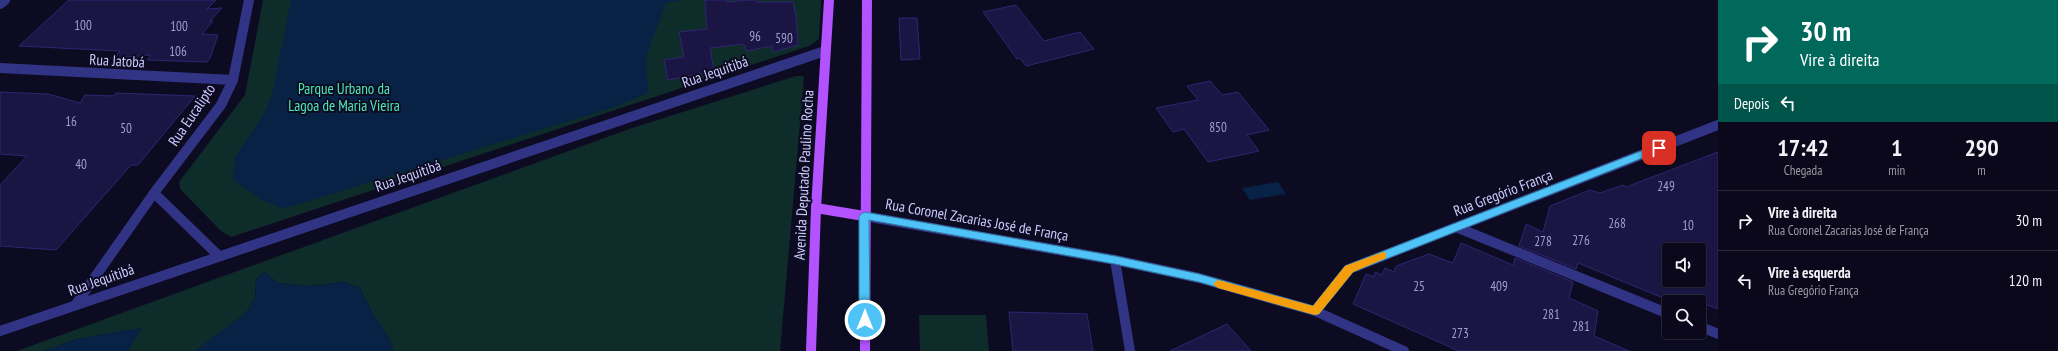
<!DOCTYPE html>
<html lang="pt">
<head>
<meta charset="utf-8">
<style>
  :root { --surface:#0a081a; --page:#181627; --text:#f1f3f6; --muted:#999aa2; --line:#2a2939 }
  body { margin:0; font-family:"PT Sans Narrow",sans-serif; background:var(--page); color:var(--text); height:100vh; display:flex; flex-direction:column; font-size:15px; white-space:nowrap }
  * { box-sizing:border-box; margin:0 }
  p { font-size:13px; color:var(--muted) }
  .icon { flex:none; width:22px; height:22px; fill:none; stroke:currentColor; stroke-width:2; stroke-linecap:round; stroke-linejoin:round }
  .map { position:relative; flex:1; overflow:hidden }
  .panel { display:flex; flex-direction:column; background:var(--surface); width:340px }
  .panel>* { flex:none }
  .banner { background:#00695c; color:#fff; overflow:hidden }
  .tools { position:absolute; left:1662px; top:243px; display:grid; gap:8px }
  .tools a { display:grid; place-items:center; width:44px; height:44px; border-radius:4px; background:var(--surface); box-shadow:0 1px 3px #0004,0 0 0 1px var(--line); font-size:20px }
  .pin { position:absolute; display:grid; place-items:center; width:34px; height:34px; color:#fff; margin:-17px; border-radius:8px; box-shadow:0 2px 6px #0006 }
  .me { position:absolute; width:44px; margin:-22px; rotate:0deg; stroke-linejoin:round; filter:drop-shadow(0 0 3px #0008) }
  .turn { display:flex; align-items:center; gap:14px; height:84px; padding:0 16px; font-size:18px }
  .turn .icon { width:52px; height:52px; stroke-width:2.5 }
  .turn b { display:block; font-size:28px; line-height:34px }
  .then { display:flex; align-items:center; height:38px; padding:0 16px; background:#0003; gap:8px; font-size:15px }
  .eta { display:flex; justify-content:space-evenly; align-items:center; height:68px; text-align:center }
  .eta b { font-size:24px; font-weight:800; line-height:28px }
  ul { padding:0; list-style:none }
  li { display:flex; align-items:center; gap:12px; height:60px; padding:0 16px; border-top:1px solid var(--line) }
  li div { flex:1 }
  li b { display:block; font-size:15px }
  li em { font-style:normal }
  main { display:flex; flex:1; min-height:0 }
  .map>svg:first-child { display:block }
  .green { fill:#0e2c29 }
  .water { fill:#072245 }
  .building { fill:#1b1544; stroke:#2f2572; fill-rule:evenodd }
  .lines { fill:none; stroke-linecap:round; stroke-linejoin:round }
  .minor { stroke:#313485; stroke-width:10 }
  .primary { stroke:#b253ff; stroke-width:10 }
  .route { fill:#4fc3f7; stroke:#337fa1 }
  .slow { fill:#f59e0b }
  .labels { text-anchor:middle; stroke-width:4; stroke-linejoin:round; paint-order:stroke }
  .number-label { font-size:13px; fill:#a19ed0 }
  .street-label { font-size:15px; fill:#ceccff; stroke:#0d0b22 }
  .park-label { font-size:15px; fill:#4deab7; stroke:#0d0b22 }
</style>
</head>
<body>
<main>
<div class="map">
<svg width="1718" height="351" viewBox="0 0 1718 351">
  <rect width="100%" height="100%" fill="#0d0b22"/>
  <path class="green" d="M263,0H821L819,39L809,46L231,237L221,231L180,189L179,182L245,95Z
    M796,76H802L804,78L780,351H393L389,338L372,312L360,288L344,282L308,286L278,283L264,272L256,280L255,298L246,313L195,351H128L141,328L77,339L44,351H17L632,128Z
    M919,315H986L989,351H920Z"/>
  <path class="water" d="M291,0H680L666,3L646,56L648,93L614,107L283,209L261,199L233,180L235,157L263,116L272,95Z
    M1278,182L1286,194L1250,200L1242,188Z
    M264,272L278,283L308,286L344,282L360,288L372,312L389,338L393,351H195L246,313L255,298L256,280Z
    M141,328L128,351H44L77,339Z"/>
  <path class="building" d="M69,0H216L207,9L222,8L210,21H213L202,34L218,35L210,58L207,62L147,60L151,55L113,58L120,51L19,46Z
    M705,0H726L727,2L749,0H756L757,2H793L796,16L798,45L773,52L772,46L746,51L744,44L710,48L714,71L668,80L664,60L684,57L679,32L707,29Z
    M1016,5L1044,41L1080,32L1094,49L1026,66L1020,58L1017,59L983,12Z
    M899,18H917L920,59L901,60Z
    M1210,81L1222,95L1238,92L1269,130L1247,135L1259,151L1208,162L1184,129L1173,132L1156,108L1198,100L1187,86Z
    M0,92L48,94L80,103L85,95L113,96L116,93L195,96L138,165H131L56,250L0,246V185L27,156L0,154Z
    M1718,152V309L1680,295V302H1673L1578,263L1576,269L1519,246L1526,224L1543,232L1550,206L1590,190L1600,193L1623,185L1626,187ZM1669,250H1699V280H1669Z
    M1461,243L1513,265L1515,258L1573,282L1569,298L1598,311L1594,336L1629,351H1459L1353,304L1366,274L1374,277L1375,272L1382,275L1385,268L1394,272L1396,266L1429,254L1453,263Z
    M1009,312L1087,314L1093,351H1013Z
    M1227,324L1251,351H1170Z"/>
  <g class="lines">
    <path class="minor" d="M0,4L5,0
      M0,68L233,80
      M864,216L1115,260L1199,278L1315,311L1404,351
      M1456,227L1669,314
      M219,256L154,193L221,105L233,80L249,0
      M1115,260L1130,351
      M76,304L154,193
      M1315,311L1349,269L1718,125
      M1699,326L1718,334
      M0,331L825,51"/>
    <path class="primary" d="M816,208L864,216
      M811,351L816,208L829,0
      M865,351L867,0"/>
  </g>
  <path class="route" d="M1659,144L1663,145V150L1353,272L1319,314L1315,315L1199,282L1115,264L869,220L870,320L865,325L859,320V216L864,212L1115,256L1199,274L1313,306L1345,266Z"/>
  <path class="slow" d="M1383,252L1386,253V258L1353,272L1319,314L1315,315L1218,288L1213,284L1218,280L1313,306L1345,266Z"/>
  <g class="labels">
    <g class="number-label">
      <text x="83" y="30">100</text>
      <text x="179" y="31">100</text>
      <text x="755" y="41">96</text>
      <text x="784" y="43">590</text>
      <text x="178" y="56">106</text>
      <text x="71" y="126">16</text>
      <text x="1218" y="132">850</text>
      <text x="126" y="133">50</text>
      <text x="81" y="169">40</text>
      <text x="1666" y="191">249</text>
      <text x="1617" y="228">268</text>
      <text x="1688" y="230">10</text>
      <text x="1581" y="245">276</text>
      <text x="1543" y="246">278</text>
      <text x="1419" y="291">25</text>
      <text x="1499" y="291">409</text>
      <text x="1551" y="319">281</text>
      <text x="1581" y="331">281</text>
      <text x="1460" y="338">273</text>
    </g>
    <g class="street-label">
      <text transform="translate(117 61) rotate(3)" y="5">Rua Jatobá</text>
      <text transform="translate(715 72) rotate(-19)" y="5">Rua Jequitibá</text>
      <text transform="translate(192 115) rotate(-56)" y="5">Rua Eucalipto</text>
      <text transform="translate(804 175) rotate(-87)" y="5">Avenida Deputado Paulino Rocha</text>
      <text transform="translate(408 176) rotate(-19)" y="5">Rua Jequitibá</text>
      <text transform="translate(1503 193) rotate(-21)" y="5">Rua Gregório França</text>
      <text transform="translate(977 220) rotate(10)" y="5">Rua Coronel Zacarias José de França</text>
      <text transform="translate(101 280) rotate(-19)" y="5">Rua Jequitibá</text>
    </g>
    <g class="park-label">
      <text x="344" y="94">Parque Urbano da<tspan x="344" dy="17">Lagoa de Maria Vieira</tspan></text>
    </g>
  </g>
</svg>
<div class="tools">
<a><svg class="icon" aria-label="sound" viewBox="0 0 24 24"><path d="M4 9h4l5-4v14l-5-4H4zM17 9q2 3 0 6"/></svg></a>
<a><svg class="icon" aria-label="search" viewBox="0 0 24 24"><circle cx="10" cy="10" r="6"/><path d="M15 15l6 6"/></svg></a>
</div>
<div class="pin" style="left:1659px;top:148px;background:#d93025"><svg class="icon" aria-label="arrive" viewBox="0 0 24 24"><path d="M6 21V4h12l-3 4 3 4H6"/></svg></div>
<svg class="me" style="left:865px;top:320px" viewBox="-20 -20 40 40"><circle r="17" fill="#4fc3f7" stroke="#fff" stroke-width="3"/><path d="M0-11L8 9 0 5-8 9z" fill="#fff"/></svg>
</div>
<section class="panel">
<div class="banner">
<div class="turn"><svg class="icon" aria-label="right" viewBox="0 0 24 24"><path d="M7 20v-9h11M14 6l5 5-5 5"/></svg><div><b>30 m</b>Vire à direita</div></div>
<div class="then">Depois<svg class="icon" aria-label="left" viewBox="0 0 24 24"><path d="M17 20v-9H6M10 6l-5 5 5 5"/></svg></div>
</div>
<div class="eta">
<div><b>17:42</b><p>Chegada</p></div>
<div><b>1</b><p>min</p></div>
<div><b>290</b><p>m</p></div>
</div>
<ul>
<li><svg class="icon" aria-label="right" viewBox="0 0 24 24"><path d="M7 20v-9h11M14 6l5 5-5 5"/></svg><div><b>Vire à direita</b><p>Rua Coronel Zacarias José de França</p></div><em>30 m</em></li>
<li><svg class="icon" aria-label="left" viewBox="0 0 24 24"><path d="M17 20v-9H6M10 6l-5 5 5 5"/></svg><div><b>Vire à esquerda</b><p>Rua Gregório França</p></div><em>120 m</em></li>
</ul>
</section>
</main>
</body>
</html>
